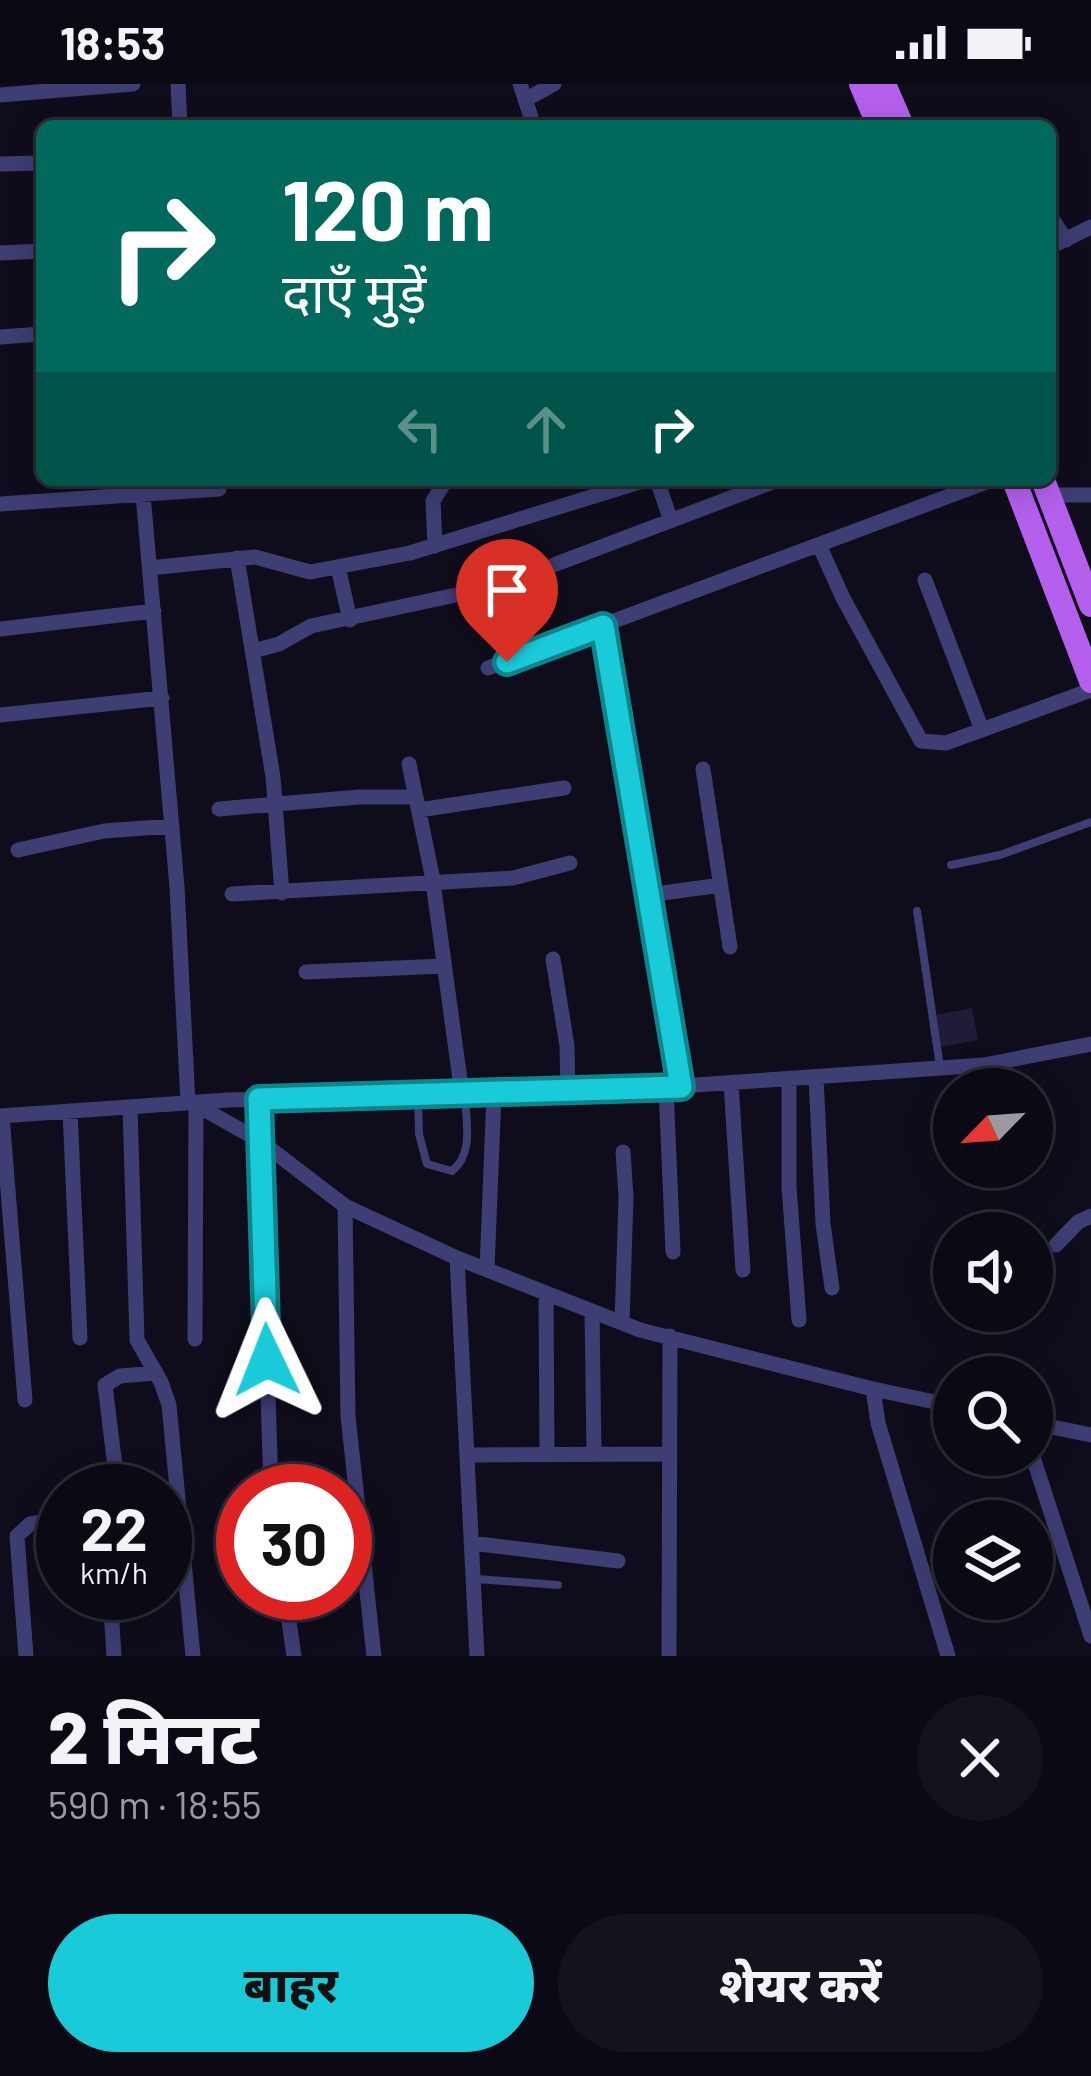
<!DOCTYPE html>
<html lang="hi">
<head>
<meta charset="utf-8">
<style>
  :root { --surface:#0b0a14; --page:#14131d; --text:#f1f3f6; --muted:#9a9aa0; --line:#2b2b34; --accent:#19cbd9 }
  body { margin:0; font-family:Barlow,"Noto Sans Devanagari",sans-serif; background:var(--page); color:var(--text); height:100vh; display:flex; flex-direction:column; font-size:45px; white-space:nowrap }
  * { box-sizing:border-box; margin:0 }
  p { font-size:39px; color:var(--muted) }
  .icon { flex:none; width:66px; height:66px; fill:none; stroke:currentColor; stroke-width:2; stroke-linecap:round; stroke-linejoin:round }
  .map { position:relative; height:1572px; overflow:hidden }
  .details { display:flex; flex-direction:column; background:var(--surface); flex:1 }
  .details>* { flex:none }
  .guide { position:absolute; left:36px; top:36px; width:1020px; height:366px; border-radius:18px; box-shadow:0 6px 30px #0003,0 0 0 3px var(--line); background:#00695c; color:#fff; overflow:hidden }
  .needle { width:78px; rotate:245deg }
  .buttons { position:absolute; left:933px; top:984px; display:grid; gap:24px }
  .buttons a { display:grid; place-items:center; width:120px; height:120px; border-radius:50%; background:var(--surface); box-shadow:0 6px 30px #0003,0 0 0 3px var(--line); font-size:60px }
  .speed { position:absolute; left:36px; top:1380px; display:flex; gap:24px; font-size:60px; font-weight:700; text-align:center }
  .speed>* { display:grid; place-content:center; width:156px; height:156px; border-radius:50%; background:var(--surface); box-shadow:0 6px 30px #0003,0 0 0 3px var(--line); line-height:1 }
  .speed small { font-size:30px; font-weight:400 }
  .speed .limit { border:18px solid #d22; background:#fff; color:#111 }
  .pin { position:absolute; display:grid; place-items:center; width:102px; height:102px; color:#fff; margin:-123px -51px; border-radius:50% 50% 50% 0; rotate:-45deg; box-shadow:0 0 12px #0007 }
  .pin .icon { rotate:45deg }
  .me { position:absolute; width:132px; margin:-66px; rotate:358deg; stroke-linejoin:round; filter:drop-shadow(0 0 9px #0008) }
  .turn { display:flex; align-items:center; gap:42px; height:252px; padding:0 48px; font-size:54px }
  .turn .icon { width:156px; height:156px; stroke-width:2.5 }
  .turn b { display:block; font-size:84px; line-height:102px }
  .lanes { display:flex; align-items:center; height:114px; padding:0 48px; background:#0003; justify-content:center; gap:60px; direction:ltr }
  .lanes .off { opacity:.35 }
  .round { display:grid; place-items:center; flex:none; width:126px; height:126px; border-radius:63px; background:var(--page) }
  .head { display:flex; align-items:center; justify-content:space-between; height:204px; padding:0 48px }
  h1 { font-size:72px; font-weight:800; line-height:90px }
  .action { display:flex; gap:24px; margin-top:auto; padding:24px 48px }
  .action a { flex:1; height:138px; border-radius:72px; background:var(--accent); color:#111; font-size:48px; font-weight:800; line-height:138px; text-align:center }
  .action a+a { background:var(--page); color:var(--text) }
  .status { display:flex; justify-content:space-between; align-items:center; height:84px; padding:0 60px; background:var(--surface); direction:ltr }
  .status svg { height:33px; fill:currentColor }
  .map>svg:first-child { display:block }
  .building { fill:#201b39 }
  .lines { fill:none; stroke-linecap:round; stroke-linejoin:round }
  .service { stroke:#3e3d74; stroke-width:8 }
  .minor { stroke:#3e3d74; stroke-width:15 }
  .primary { stroke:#b460ed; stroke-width:24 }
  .route-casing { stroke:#10848d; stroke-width:30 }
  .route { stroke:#19cbd9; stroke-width:21 }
</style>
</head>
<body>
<div class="status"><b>18:53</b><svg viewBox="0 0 49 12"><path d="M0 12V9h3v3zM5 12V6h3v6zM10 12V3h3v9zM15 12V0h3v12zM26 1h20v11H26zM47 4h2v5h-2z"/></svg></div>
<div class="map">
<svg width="1091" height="1572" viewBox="0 0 1091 1572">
  <rect width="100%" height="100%" fill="#0f0d1b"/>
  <path class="building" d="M972,924L978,956L941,963L935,931Z"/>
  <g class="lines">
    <path class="service" d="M951,781L1000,771L1091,738
      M917,827L940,983
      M418,1012L419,1050L427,1080L452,1087C474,1070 466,1037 465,1012
      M476,1495L558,1501"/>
    <path class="minor" d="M178,0L180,42
      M520,0L534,42
      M0,11L133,0
      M525,16L554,0
      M0,80L42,79
      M1050,132L1066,156
      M1050,163L1091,143
      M0,169L42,167
      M0,253L42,250
      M657,396L671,437
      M143,410L177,803L188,1019
      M1049,411H1091
      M0,420L219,405
      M819,461L843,514L921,657L946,659L1091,606
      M435,462L433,417L446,396
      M237,474L273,693L282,809
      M338,483L350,536
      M150,484L255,473L310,488L410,469L646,396
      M925,496L982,646
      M603,542L681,1003
      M0,545L154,527
      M253,567L279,560L311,542L498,502L778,396
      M488,584L992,396
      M0,631L162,614
      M409,680L432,791L462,1010
      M703,685L730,863
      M219,725L359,713H416
      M419,726L564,704
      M18,766L104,747L172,742
      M232,810L513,794L570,779
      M648,811L721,801
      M553,875L567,962L568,1008
      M306,888L444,882
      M816,993L823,1140L832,1204
      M789,995V1103L799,1236
      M731,999L743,1186
      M666,1004L673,1168
      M259,1015L271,1407
      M191,1018L260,1057L345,1122L348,1332L374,1572
      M130,1023L137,1256L161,1298L169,1321L193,1572
      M70,1027L80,1254
      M0,1032L228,1016L623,1006L984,981L1091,960
      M2,1032L25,1316
      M345,1122L457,1174
      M1056,1161L1078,1138L1091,1132
      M487,1185L494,1010
      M546,1209L547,1370
      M592,1227L594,1369
      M622,1239L626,1113L623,1068
      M195,1255L196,1021
      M1032,1339L1091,1351
      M1032,1370L1091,1552
      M467,1371L670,1370
      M118,1407L105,1301L120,1292L155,1289
      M471,1459L618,1477
      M110,1509L114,1572
      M285,1509L294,1572
      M26,1572L17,1452L30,1440L63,1435
      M477,1572L457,1174L640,1246L873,1305
      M669,1572L670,1252
      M948,1572L878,1339L873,1305L954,1322"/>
    <path class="primary" d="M861,0L879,42
      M884,0L902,42
      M1014,396L1091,597
      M1043,396L1091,521"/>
  </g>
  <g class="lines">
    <defs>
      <path id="route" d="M267,1276L259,1015L681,1003L603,542L507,578"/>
    </defs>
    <use href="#route" class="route-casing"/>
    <use href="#route" class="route"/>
  </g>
</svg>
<div class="buttons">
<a><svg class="needle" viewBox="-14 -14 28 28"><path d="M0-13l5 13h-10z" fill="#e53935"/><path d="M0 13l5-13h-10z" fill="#9a9aa0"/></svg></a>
<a><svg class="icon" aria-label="sound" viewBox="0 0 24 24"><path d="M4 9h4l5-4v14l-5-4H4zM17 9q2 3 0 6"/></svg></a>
<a><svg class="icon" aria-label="search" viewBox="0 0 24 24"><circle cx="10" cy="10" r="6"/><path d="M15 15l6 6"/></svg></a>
<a><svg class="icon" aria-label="layers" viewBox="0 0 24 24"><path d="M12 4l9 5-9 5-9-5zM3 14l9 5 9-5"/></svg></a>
</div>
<div class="speed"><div>22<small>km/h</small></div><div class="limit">30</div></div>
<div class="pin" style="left:507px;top:578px;background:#d93025"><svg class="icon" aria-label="arrive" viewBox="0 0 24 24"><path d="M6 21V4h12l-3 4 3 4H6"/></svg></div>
<svg class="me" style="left:267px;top:1276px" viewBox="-20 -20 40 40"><path d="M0-17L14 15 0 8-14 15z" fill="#19cbd9" stroke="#fff" stroke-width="4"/></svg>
<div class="guide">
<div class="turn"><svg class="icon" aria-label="right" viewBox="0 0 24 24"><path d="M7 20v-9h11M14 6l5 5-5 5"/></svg><div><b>120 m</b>दाएँ मुड़ें</div></div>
<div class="lanes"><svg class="icon off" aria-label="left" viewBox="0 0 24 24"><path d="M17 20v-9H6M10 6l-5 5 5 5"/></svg><svg class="icon off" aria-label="ahead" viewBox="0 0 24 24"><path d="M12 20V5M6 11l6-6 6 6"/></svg><svg class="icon" aria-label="right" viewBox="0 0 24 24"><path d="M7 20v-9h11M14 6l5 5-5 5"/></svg></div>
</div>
</div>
<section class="details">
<div class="head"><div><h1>2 मिनट</h1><p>590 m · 18:55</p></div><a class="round"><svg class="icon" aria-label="close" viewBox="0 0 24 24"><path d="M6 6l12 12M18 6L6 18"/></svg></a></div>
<div class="action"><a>बाहर</a><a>शेयर करें</a></div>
</section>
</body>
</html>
